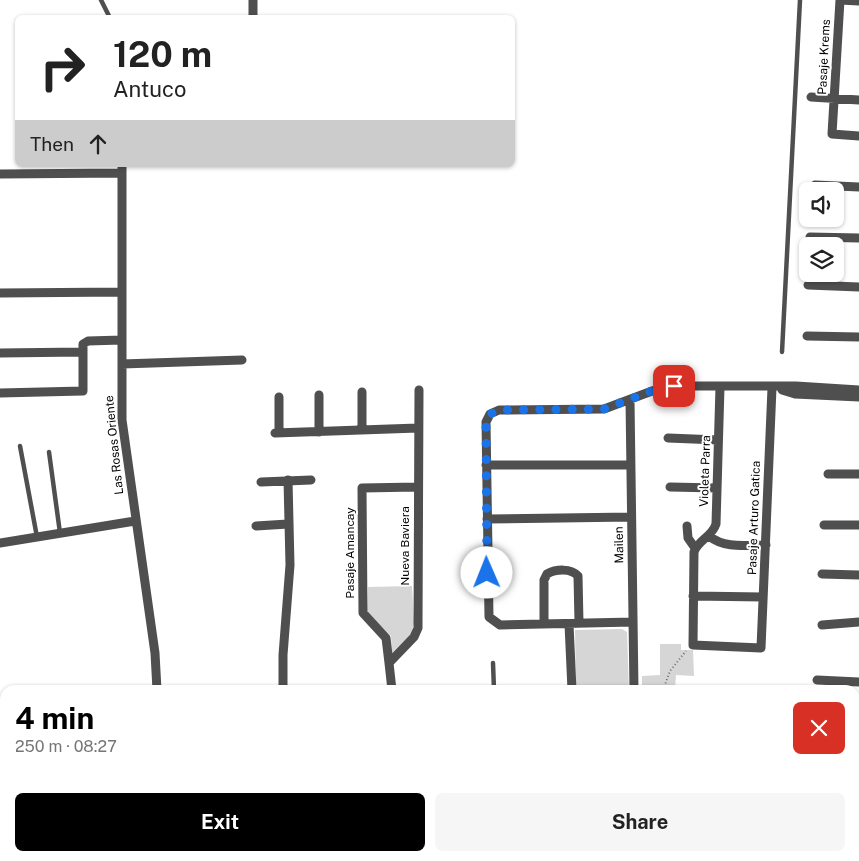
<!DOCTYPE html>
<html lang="en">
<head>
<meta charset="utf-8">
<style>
  :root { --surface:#fff; --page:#f6f6f6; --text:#222; --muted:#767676; --accent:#000 }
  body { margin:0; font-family:"Public Sans",sans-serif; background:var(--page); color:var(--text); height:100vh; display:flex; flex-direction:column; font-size:19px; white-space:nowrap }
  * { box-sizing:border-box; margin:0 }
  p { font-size:16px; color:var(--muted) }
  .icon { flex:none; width:28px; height:28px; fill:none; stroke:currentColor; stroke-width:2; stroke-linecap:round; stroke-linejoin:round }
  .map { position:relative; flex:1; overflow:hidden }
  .panel { position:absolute; left:0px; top:685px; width:860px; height:176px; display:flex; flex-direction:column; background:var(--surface); border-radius:15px 15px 0 0; box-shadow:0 1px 4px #0004 }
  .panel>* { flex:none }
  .banner { position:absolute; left:15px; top:15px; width:500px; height:152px; border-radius:8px; box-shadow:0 1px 4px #0004; background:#fff; color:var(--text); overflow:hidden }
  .controls { position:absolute; left:799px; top:182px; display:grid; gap:10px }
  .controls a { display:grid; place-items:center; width:45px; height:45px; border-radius:8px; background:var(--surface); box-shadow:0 1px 4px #0004; font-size:25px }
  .pin { position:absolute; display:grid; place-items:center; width:42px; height:42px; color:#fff; margin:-21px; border-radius:10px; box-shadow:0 2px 8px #0006 }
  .me { position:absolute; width:55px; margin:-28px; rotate:359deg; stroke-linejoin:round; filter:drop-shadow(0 0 4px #0008) }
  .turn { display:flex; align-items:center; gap:18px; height:105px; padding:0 15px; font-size:22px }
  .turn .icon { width:65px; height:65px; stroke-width:2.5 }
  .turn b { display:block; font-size:35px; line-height:42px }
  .then { display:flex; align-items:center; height:48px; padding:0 15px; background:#0003; gap:10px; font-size:19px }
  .round { display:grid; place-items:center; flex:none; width:52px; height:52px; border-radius:8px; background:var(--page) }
  .headline { display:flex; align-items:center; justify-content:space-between; height:85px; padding:0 15px }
  h1 { font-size:30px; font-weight:700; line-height:38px; color:var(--accent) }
  .action { display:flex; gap:10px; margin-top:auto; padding:10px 15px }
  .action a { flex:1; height:58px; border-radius:8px; background:var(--accent); color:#fff; font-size:20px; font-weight:700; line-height:58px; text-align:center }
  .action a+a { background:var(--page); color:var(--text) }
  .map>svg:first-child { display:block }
  .green { fill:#d6d6d6 }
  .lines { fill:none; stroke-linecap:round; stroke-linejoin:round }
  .primary-casing { stroke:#dbdbdb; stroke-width:14 }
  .path { stroke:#717171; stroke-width:2; stroke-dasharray:1 2.5; stroke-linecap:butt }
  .service { stroke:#4f4f4f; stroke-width:4.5 }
  .minor { stroke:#4f4f4f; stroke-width:9 }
  .tertiary { stroke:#4f4f4f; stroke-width:10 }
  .primary { stroke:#000; stroke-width:12 }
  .route { stroke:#1a73e8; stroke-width:9; stroke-dasharray:0 16.2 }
  .labels { text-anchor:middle; stroke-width:4; stroke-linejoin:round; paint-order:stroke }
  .street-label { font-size:12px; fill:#000; stroke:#fff }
</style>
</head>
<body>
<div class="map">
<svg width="859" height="861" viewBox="0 0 859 861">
  <rect width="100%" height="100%" fill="#fff"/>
  <path class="green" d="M412,586L414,623L411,634L392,653L391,636L367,613L368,587Z
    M622,629L627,632L629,690H576L575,630Z
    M660,644H681V650H693L694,676L676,675L675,690H642V676L660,675Z"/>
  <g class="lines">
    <defs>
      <path id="primary" d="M0,798H5
        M0,809H5
        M855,822L859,818
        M855,833H859"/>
    </defs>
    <use href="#primary" class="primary-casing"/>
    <path class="path" d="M663,690L670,671L686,651"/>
    <path class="service" d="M101,0L110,18
      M782,352L800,0
      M20,446L37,537
      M49,452L60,533
      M493,663L494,690
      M850,856V860H859
      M657,861L658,856
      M698,861L699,856"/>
    <path class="minor" d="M253,0V18
      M859,1L840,0L832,134L859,136
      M811,97L859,100
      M122,165V420L155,653L157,690
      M0,174L122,173
      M815,185L859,187
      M810,237L859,238
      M808,285L859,287
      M0,293L122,292
      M807,336L859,337
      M0,353L82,352
      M122,364L242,360
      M720,387L716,524C712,537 698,540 694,552L693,645L761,648L772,388
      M782,390L795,394L859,397
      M362,392V430
      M0,393L83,391V344L88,341L122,340
      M319,395V432
      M630,400L634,690
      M275,433L418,428
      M279,433V397
      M668,438L718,440
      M486,465H631
      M828,474H859
      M261,482L311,480
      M670,487L717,488
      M487,519L631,517
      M824,525H859
      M256,526L288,524
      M687,526L688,538L695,548
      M709,536C725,549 746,545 766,545
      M0,543L135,521
      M822,574L859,575
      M693,596L763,597
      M633,622L500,625L489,617L486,422L490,414L499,410L604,409L652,391L674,386H796L859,390
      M544,624V580L547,574C556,569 571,568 578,576L579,623
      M569,624L572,690
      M822,625L859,622
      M389,663L386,638L363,613L362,488L417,487
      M817,680L859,682
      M283,690V655L290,565L288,480
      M392,690L389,663L414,637L418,628L419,390
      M855,734H859
      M104,856L105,861
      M187,856V861
      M625,861V856"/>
    <path class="tertiary" d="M351,856V861"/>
    <use href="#primary" class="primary"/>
  </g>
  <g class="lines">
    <path class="route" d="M487,573L486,422L490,414L499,410L604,409L652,391L674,386"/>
  </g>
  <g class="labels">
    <g class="street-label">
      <text transform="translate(824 57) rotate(-87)" y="4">Pasaje Krems</text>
      <text transform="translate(114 445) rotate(-96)" y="4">Las Rosas Oriente</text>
      <text transform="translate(705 471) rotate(-88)" y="4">Violeta Parra</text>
      <text transform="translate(754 518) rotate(-88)" y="4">Pasaje Arturo Gatica</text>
      <text transform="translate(619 545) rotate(-91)" y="4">Mailen</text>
      <text transform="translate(405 546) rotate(-90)" y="4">Nueva Baviera</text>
      <text transform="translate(350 553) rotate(-90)" y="4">Pasaje Amancay</text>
    </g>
  </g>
</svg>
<div class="controls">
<a><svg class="icon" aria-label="sound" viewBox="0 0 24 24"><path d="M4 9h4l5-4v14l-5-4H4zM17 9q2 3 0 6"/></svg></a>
<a><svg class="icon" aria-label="layers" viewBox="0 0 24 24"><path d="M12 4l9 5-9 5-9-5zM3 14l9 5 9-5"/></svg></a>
</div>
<div class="pin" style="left:674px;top:386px;background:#d93025"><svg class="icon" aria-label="arrive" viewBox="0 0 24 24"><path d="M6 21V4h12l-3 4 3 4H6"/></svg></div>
<svg class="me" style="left:487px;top:573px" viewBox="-20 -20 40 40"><circle r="19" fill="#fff"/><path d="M0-13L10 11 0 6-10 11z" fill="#1a73e8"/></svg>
<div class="banner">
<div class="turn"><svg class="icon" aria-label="right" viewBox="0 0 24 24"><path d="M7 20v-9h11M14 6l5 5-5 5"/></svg><div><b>120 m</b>Antuco</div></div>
<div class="then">Then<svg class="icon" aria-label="ahead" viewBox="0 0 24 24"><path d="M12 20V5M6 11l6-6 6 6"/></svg></div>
</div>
<section class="panel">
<div class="headline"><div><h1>4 min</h1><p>250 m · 08:27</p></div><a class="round" style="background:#d93025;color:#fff"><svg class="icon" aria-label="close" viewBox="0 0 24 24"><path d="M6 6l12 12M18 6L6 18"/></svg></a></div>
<div class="action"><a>Exit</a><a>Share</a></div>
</section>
</div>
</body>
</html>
